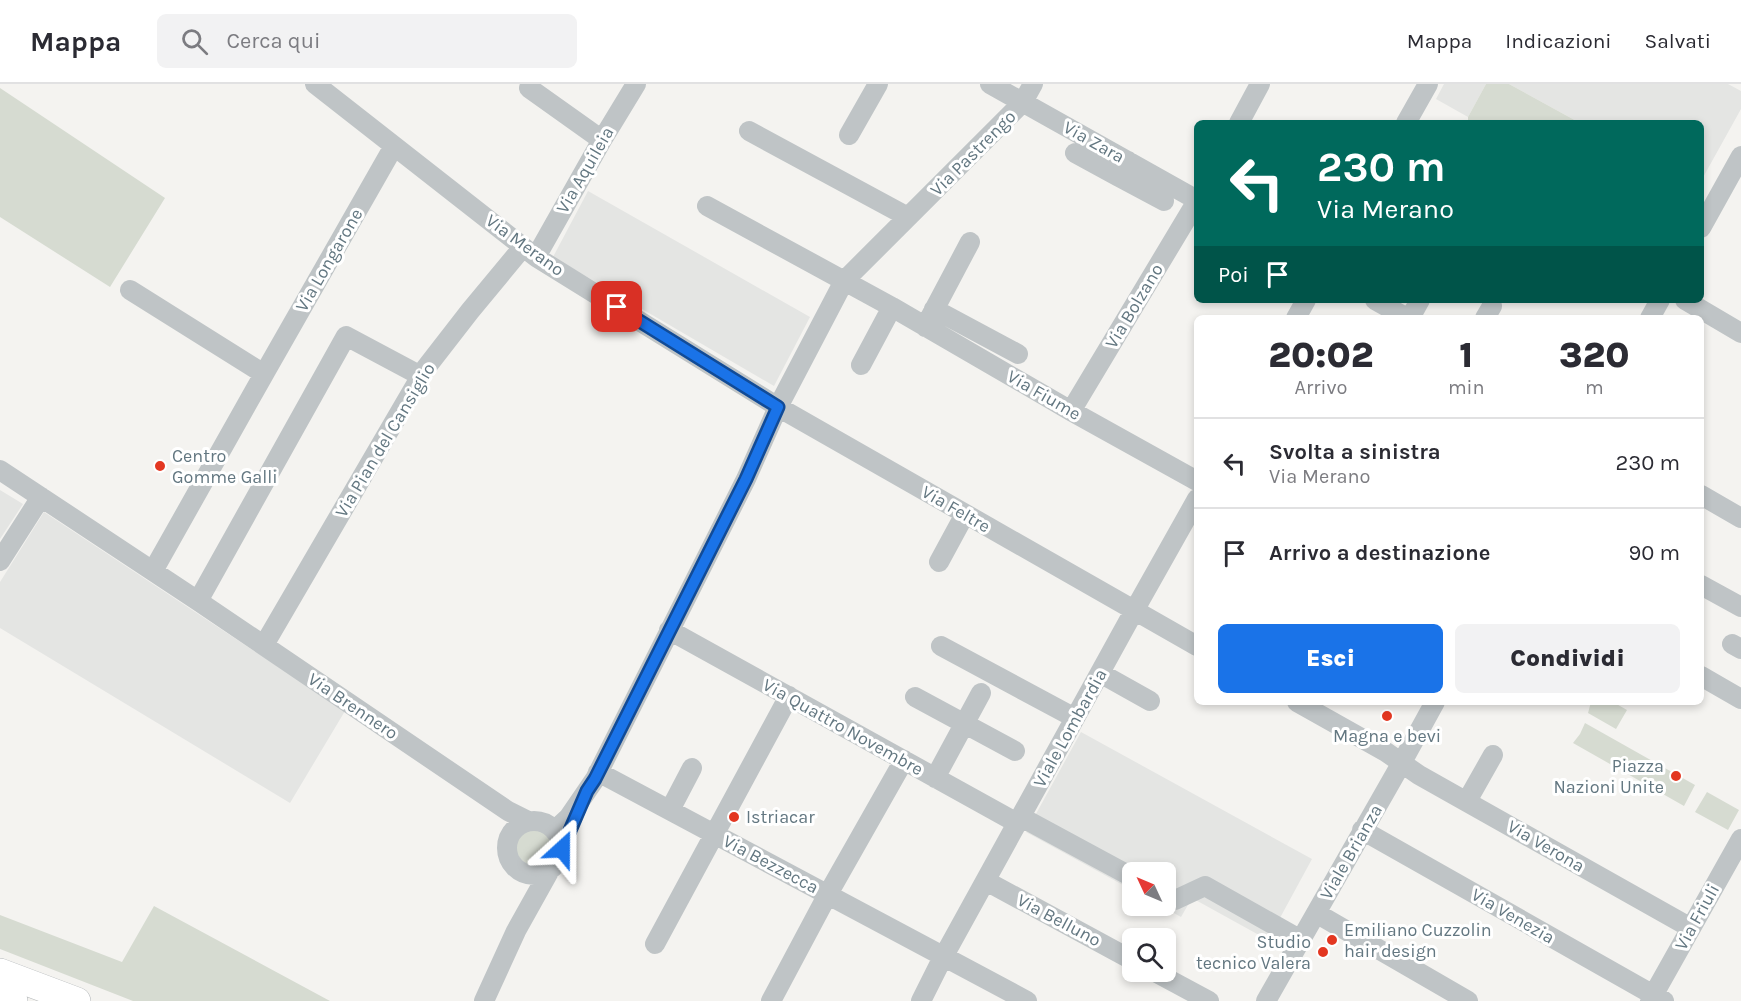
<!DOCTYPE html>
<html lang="it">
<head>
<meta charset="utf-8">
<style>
  :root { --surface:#fff; --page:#f2f2f3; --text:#2b2b33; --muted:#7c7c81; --line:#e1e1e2; --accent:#1a73e8 }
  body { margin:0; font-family:Karla,sans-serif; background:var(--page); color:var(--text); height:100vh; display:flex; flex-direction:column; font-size:22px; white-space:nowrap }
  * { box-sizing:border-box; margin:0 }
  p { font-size:20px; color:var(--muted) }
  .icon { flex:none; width:33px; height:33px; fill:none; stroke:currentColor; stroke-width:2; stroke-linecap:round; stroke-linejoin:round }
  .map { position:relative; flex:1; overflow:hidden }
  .panel { position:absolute; left:1194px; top:231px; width:510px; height:390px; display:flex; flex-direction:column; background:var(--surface); border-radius:9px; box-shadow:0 3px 9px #0003 }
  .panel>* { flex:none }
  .hud { position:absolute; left:1194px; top:36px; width:510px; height:183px; border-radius:9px; box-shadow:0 3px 9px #0003; background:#00695c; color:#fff; overflow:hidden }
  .needle { width:39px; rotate:314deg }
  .fabs { position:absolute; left:1122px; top:778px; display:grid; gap:12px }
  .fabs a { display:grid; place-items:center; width:54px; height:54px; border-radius:9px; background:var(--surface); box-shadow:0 3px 9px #0003; font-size:30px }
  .pin { position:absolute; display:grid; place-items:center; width:51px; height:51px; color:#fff; margin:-26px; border-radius:12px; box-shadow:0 3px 9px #0006 }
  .me { position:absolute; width:66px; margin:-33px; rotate:24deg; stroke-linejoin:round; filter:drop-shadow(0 0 4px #0008) }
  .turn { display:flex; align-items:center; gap:21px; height:126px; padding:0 24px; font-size:27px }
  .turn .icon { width:78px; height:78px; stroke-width:2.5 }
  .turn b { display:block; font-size:42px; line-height:51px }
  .then { display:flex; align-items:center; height:57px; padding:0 24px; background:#0003; gap:12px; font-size:22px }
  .eta { display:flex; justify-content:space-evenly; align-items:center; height:102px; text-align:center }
  .eta b { font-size:36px; font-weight:800; line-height:42px }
  .cta { display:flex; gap:12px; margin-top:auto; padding:12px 24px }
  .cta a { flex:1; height:69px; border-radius:9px; background:var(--accent); color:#fff; font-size:24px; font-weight:800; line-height:69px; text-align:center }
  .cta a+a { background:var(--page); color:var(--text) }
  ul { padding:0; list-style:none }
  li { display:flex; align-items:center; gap:18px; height:90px; padding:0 24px; border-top:2px solid var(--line) }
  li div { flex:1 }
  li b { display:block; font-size:22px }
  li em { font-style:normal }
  header { display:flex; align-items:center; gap:36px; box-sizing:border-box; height:84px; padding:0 30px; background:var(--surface); border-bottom:2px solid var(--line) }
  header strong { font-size:28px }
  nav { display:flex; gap:33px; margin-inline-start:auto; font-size:21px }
  .search { width:420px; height:54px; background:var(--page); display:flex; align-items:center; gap:15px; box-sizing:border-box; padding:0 21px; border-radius:9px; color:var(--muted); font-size:22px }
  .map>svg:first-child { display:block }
  .built { fill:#e4e5e3 }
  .green { fill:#d6dbd1 }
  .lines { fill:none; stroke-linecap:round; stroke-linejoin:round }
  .highway-casing { stroke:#b2b6b8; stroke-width:28 }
  .minor { stroke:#bfc4c6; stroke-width:20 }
  .highway { stroke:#fff; stroke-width:27 }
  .route-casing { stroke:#114b97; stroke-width:15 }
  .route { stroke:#1a73e8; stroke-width:10 }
  .poi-dot { fill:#e33721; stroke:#fff; stroke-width:2 }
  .labels { text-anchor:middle; stroke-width:6; stroke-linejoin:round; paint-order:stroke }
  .street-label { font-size:18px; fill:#637781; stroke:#fff }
  .poi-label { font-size:18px; fill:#637781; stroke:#fff; text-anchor:start }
</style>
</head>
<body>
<header>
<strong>Mappa</strong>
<div class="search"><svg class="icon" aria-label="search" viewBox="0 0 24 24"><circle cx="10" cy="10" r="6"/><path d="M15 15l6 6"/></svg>Cerca qui</div>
<nav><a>Mappa</a><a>Indicazioni</a><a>Salvati</a></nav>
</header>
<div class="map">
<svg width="1741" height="917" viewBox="0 0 1741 917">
  <rect width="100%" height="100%" fill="#f4f3f0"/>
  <path class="built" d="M1444,0H1486L1468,33L1436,15Z
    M1509,0H1728L1741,7V25L1701,97V39H1580Z
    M588,107L810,233L774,302L553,173Z
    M0,406L23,420L0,455Z
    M44,428L345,627L290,719L0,544V498Z
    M1081,648L1312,775L1268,856L1192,814L1181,833L1161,822H1166V789H1132V806L1026,748Z"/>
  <path class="green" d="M1486,0H1509L1580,39H1468V33Z
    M0,4L165,114L110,203L0,133Z
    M1591,618H1613L1627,626L1616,645L1588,629Z
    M1585,639L1695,701L1684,722L1573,659L1580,650Z
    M1707,708L1739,726L1728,746L1695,728Z
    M516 763a18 18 0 1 1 36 0a18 18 0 1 1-36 0Z
    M154,822L330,917H133L0,865V831L122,878Z"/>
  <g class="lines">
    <defs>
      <path id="highway" d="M0,888L77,917
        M0,912L14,917"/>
    </defs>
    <use href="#highway" class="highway-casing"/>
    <path class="minor" d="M315,0L536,173L778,323L1197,562
      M990,0L1197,116
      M529,4L602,56
      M1239,39L1260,0
      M1406,39L1428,0
      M749,47L908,133
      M849,51L878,0
      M1075,69L1119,93L1128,77
      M1119,93L1164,117
      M707,122L892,223L1071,327L1197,397
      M1701,144L1741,72
      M536,173L602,56L636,0
      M130,206L264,290L153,487
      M1375,216L1407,234
      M1685,216L1741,249
      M934,225L1018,270
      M1296,234L1306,216
      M1410,234L1420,216
      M1485,234L1492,222
      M1650,234L1660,216
      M925,243L970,158
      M861,281L892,223
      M264,290L394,62
      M1071,327L1197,117
      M0,386L198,517L508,727L528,737
      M1701,411L1741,434
      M0,477L41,413
      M939,478L965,430
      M1701,501L1741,523
      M198,517L346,252L421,292
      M669,546L1017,739
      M1732,560L1741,565
      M264,561L425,285L470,227L523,163
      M941,562L1075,634
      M1100,589L1150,617
      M1701,592L1741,615
      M915,613L1015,667
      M1297,618L1386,668L1419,691L1691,844
      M598,688L1027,917
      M935,694L981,609
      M1467,717L1493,671
      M670,726L692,684
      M1021,733L1132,793
      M507 764a27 27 0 1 1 54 0a27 27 0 1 1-54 0Z
      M555,746L569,733L595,695L746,395L778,323L844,197L1023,18L1033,0
      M1362,746L1664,917
      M986,797L1132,876
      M1166,811L1175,816L1205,802L1301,856
      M1316,829L1468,917
      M655,860L789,612
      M1155,888L1209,917
      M484,917L516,847L550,786
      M771,917L828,810L904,676
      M921,917L940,879L1134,527L1197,415
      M1266,917L1401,680L1435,618
      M1650,917L1741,755"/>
    <use href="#highway" class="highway"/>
  </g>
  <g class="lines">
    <defs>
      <path id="route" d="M562,765L587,707L595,695L746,395L778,323L617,223"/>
    </defs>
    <use href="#route" class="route-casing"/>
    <use href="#route" class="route"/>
  </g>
  <g class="poi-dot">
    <circle cx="160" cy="382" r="6"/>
    <circle cx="1387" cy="632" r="6"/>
    <circle cx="1676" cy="692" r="6"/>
    <circle cx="734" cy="733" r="6"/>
    <circle cx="1332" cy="856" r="6"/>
    <circle cx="1323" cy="868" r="6"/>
  </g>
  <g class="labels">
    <g class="street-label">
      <text transform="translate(1094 58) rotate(29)" y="6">Via Zara</text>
      <text transform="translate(973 69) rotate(-45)" y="6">Via Pastrengo</text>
      <text transform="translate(585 86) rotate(-60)" y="6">Via Aquileia</text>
      <text transform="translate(525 161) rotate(36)" y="6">Via Merano</text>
      <text transform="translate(329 176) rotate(-60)" y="6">Via Longarone</text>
      <text transform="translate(1134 222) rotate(-59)" y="6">Via Bolzano</text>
      <text transform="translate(1044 311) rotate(30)" y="6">Via Fiume</text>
      <text transform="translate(385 356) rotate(-59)" y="6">Via Pian del Cansiglio</text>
      <text transform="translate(956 425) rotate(30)" y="6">Via Feltre</text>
      <text transform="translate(353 622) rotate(34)" y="6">Via Brennero</text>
      <text transform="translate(843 643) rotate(29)" y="6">Via Quattro Novembre</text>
      <text transform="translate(1070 644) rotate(-61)" y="6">Viale Lombardia</text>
      <text transform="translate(1546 762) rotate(30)" y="6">Via Verona</text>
      <text transform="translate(1351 768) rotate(-60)" y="6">Viale Brianza</text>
      <text transform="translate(771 780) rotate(28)" y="6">Via Bezzecca</text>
      <text transform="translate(1513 832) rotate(30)" y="6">Via Venezia</text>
      <text transform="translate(1697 833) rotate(-61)" y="6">Via Friuli</text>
      <text transform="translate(1059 836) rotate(28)" y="6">Via Belluno</text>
    </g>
    <g class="poi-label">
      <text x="172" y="378">Centro<tspan x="172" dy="21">Gomme Galli</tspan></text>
      <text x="1387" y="658" text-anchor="middle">Magna e bevi</text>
      <text x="1664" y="688" text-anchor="end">Piazza<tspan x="1664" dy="21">Nazioni Unite</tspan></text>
      <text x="746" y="739">Istriacar</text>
      <text x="1344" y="852">Emiliano Cuzzolin<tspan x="1344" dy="21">hair design</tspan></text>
      <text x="1311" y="864" text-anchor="end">Studio<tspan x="1311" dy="21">tecnico Valera</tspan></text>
    </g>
  </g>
</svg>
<div class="fabs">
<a><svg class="needle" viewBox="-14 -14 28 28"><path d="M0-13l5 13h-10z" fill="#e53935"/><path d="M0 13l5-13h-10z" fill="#7c7c81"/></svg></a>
<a><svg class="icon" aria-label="search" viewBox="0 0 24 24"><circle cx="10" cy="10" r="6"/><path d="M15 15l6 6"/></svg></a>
</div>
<div class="pin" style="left:617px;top:223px;background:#d93025"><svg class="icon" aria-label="arrive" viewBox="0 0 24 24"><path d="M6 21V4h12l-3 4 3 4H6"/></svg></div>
<svg class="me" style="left:562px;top:765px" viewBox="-20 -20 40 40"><path d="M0-17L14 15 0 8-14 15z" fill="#1a73e8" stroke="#fff" stroke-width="4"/></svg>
<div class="hud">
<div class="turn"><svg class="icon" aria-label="left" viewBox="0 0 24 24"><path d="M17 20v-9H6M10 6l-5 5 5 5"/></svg><div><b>230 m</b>Via Merano</div></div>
<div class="then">Poi<svg class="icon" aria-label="arrive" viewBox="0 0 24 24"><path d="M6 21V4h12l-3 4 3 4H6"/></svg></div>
</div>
<section class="panel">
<div class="eta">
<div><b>20:02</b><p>Arrivo</p></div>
<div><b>1</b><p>min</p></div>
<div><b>320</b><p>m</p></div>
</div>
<ul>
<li><svg class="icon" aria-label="left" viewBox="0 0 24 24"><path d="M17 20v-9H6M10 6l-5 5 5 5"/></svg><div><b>Svolta a sinistra</b><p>Via Merano</p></div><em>230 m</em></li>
<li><svg class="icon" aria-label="arrive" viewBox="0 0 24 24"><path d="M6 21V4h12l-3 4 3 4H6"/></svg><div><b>Arrivo a destinazione</b></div><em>90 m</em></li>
</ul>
<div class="cta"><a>Esci</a><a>Condividi</a></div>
</section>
</div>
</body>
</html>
